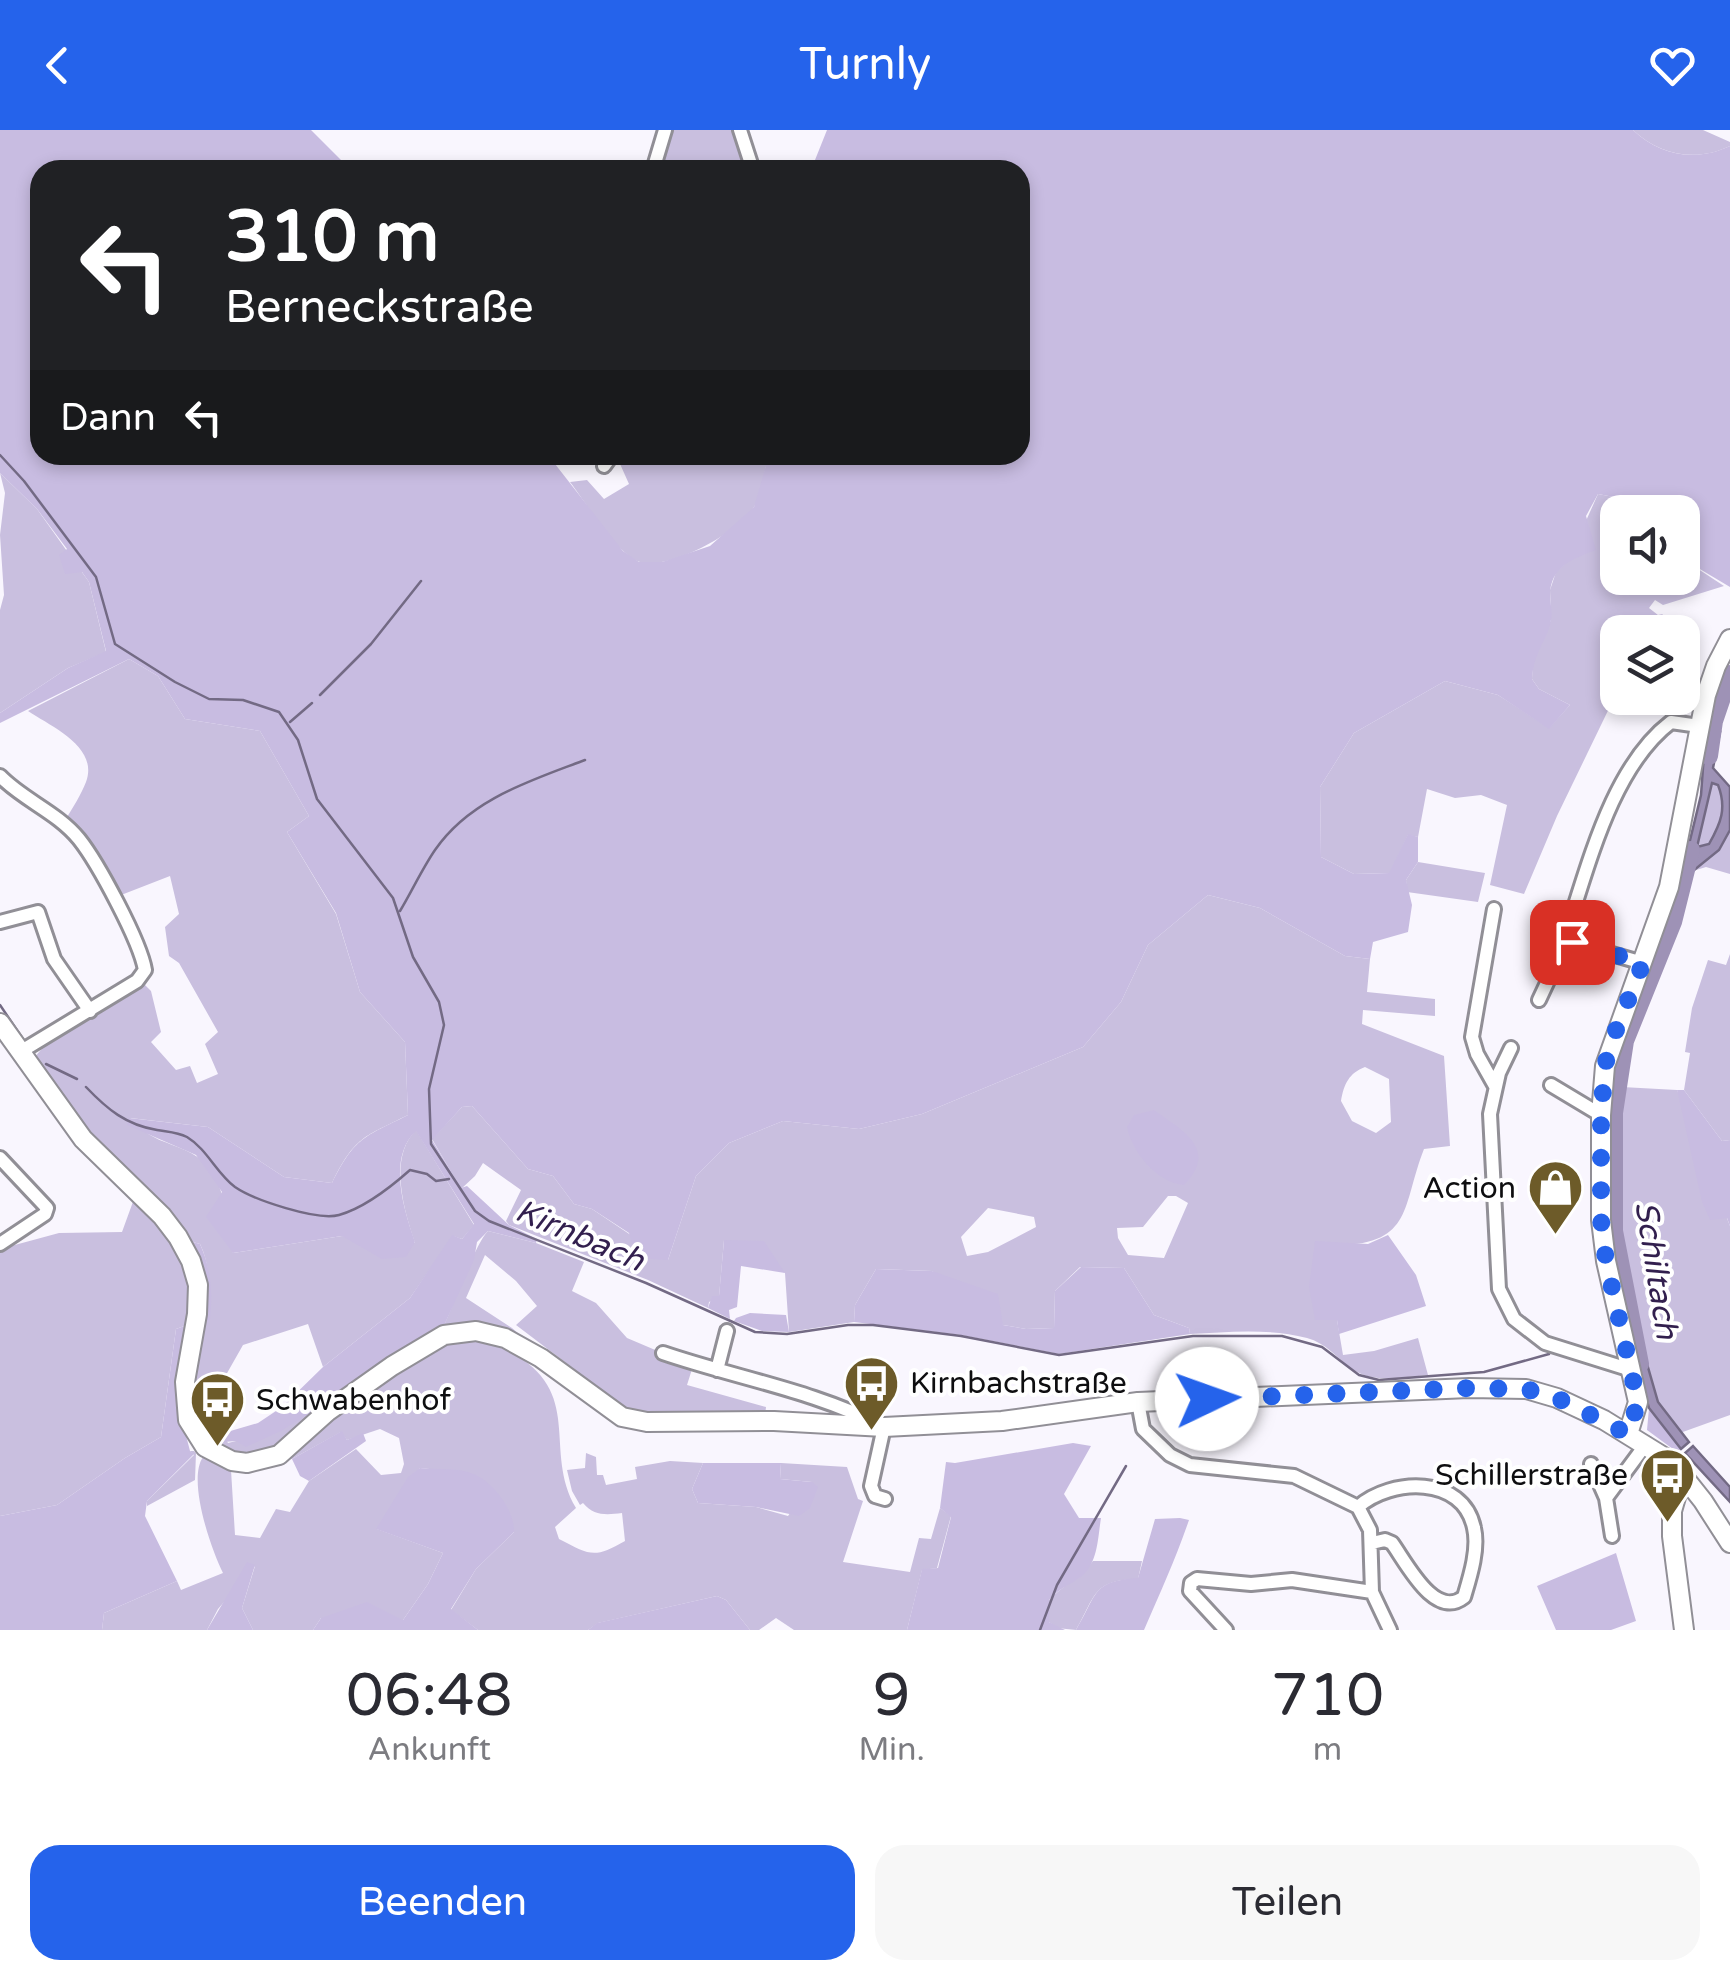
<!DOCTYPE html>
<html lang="de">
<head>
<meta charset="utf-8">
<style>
  :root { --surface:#fff; --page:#f7f7f7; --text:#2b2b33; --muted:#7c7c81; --accent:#2563eb }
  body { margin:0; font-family:"Varela Round",sans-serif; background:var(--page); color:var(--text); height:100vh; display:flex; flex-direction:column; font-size:38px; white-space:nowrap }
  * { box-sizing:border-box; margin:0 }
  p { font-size:32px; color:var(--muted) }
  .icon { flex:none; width:55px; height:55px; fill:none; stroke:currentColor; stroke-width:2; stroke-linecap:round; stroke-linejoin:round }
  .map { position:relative; height:1500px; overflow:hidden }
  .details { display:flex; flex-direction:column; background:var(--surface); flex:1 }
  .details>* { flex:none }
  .banner { position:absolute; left:30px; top:30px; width:1000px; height:305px; border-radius:30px; box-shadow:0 5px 15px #0003; background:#202124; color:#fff; overflow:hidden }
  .buttons { position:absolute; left:1600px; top:365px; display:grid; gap:20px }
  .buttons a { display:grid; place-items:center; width:100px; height:100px; border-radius:20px; background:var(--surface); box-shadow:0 5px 15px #0003; font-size:50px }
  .pin { position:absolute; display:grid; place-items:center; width:85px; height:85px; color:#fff; margin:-42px; border-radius:20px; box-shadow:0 5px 15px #0006 }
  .me { position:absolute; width:110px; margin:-55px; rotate:87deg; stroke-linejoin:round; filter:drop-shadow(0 0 8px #0008) }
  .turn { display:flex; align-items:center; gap:35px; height:210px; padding:0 30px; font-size:45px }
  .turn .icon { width:130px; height:130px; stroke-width:2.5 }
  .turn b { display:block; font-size:70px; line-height:85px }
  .then { display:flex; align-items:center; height:95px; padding:0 30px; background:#0003; gap:20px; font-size:38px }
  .eta { display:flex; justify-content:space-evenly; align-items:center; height:170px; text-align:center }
  .eta b { font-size:60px; font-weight:600; line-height:70px }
  .action { display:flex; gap:20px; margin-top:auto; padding:20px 30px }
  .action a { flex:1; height:115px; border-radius:30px; background:var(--accent); color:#fff; font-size:40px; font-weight:600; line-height:115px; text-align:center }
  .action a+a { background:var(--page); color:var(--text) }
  header { display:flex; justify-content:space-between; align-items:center; height:130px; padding:0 30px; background:var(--accent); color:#fff; font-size:45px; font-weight:600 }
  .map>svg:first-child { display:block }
  .green { fill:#c9bfdf; fill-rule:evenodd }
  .forest { fill:#c8bce1 }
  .water { fill:#9e92b6; stroke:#736a84; stroke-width:2.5; fill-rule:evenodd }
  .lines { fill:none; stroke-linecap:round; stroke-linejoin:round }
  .stream { stroke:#736a84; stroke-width:2.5 }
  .river { stroke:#9e92b6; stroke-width:18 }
  .minor-casing { stroke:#918f96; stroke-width:18 }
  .major-casing { stroke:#918f96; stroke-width:22 }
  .minor { stroke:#fff; stroke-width:12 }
  .major { stroke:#fff; stroke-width:18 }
  .route { stroke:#2563eb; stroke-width:18; stroke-dasharray:0 32.4 }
  .labels { text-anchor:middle; stroke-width:8; stroke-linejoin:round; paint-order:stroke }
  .poi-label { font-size:30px; fill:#0e0e10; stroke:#fff; text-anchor:end }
  .water-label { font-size:32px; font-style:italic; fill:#321f4e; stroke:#fff }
</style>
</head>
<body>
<header><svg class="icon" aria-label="back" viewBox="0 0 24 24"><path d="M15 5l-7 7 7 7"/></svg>Turnly<svg class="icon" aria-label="heart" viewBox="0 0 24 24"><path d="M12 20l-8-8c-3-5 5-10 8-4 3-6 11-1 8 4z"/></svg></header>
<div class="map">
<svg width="1730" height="1500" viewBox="0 0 1730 1500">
  <rect width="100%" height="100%" fill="#f9f6fe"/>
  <path class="green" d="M668,0H737L750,40H656Z
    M1633,0H1703L1730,12V16C1697,32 1660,26 1633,0Z
    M616,325H769C764,340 762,364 754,377C737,403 672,440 640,432C618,426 585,371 570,352L587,350L604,369L629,354Z
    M0,343L37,379L89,452L106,522L68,538L0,583V480L4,465L0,405L5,363Z
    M1598,364L1614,367L1629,382H1618V448H1682L1683,429L1724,456L1663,475L1655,470L1649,478L1658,485L1663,484L1649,502H1618L1617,562L1557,686L1524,764L1490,755L1507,675L1481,665L1455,668L1427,659L1418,707L1408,705L1390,743L1354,744L1321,727L1320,657L1354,603L1445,551L1498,565L1549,598L1570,575L1539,559L1532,549L1533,528L1551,490L1550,460L1556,442L1568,431Z
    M129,529L158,546L185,589L260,601L309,686L287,702L336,784L360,862L405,912L408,985C364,1007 355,1006 332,1053L284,1047L208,997L130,988C154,1013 163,1009 191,1023C226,1041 227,1090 233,1123L342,1106L415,1113C404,1080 388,1028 416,1000L474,1095L462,1109L453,1106L410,1168L323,1237L308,1194L243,1215L222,1252L218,1251L204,1261L191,1278C191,1225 224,1163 200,1114L189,1111L105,1027L34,930C40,910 123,863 145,855L151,861L161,902L151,912L176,940L190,936L197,953L218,944L205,914L218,902L179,833L169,826L165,797L179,784L170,746L116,767L66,689C73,677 81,665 86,652C99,617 52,597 28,581Z
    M1711,653L1718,654C1726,678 1721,692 1709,714L1697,717Z
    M1730,700V744L1706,737L1693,741L1719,720Z
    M1418,732L1485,743L1478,772L1407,762L1406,750Z
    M1208,765L1260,778L1345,826L1370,829L1367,862L1435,869V886L1363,880L1362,894L1444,926L1450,1016L1424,1019C1402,1075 1413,1114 1339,1115L1337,1190L1343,1225L1374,1221L1418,1208L1428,1245C1403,1247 1374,1254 1352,1239C1337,1228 1326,1213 1307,1208C1269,1198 1228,1202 1190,1204L1189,1198L1154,1185L1124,1138L1080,1137L1055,1161L1054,1198L1026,1199L1003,1195L932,1141L876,1139L855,1175L854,1192L789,1202L785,1143L724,1110L719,1167L709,1172L708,1178L648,1150L509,1095L506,1091L521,1060L483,1033L475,1046L461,1059L432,1009L462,977L472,976L528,1039L553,1046L574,1074L592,1079L668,1130L696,1046L729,1013L783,991L859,999L922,984L1083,917L1121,872L1148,815ZM1365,937L1389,949L1391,992L1376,1003L1352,991L1341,971C1344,954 1349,943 1365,937ZM1168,1066H1176L1188,1073L1164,1128L1128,1125L1118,1108L1117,1098L1143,1097ZM988,1078L1034,1087L1036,1097L988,1122L967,1126L961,1107Z
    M1730,824V1010L1722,1011L1684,960L1690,923L1685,922L1692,878L1708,830L1726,835Z
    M1622,957L1677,960L1730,1096V1285L1680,1303L1658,1272L1650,1253L1619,1106Z
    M134,1069C144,1078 156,1086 164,1096C184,1121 199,1164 187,1195L176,1199L161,1307L125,1328L57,1375L0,1386V1119L59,1103L122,1102Z
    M488,1101L536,1113L584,1132L572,1161L596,1173L627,1208L693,1236L687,1255L766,1277L765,1286H666L623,1281L591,1258L574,1239L516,1195L537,1176L516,1151L485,1125L466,1168L512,1198L536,1219L442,1200C453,1177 475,1114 488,1101Z
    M456,1210C476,1208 492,1212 509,1221C586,1262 542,1320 576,1378L555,1397L559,1409C590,1425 594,1429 625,1411L622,1383C606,1385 594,1386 583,1373L580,1375L572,1361L567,1340L585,1338L586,1323L596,1327L597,1345H603L606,1355L637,1349L635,1337L670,1331L703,1333L692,1359L698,1373L756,1377L788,1386L812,1352L780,1349L781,1333L847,1337L858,1369L863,1371L843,1432L910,1442L919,1408L931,1409L940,1378L951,1386L937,1438L922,1440L907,1500H794L776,1488L759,1500H750L726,1470L717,1466L598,1493L588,1500H478L451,1480L476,1439L514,1402L439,1340L420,1338L377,1399L443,1423L428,1454L403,1490L321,1488L313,1500H253L242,1478L255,1436L218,1479L207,1500H102L104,1483L177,1451L181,1460L223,1443C211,1419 187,1350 203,1327L231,1340L235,1405L260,1408L276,1379L290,1382L309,1351L356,1319L381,1345L401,1343L404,1334L399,1308L380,1299L347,1310L341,1302L292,1329L288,1327C333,1284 396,1230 456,1210Z
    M331,1270C291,1305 273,1339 217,1317L218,1309L227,1302L224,1306L228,1313L236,1311Z
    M190,1321H194L196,1323L195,1350L147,1376V1371L194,1325Z
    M1093,1431H1142L1138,1449C1093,1450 1096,1465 1076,1500L1057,1498L1049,1492V1470C1063,1455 1081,1448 1093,1431Z"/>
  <path class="forest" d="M0,0H311L351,40H40V325H548L623,421L639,432H662L710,416L754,377L769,325H1020V40H811L827,0H1633C1660,26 1696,32 1730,16V457L1683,429L1682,382H1629L1614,367L1598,364L1586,386L1596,420C1572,429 1550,437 1550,466C1550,473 1553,483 1551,490C1547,512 1534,520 1532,549L1539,559L1570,575L1549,599L1498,565L1445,551L1354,603L1320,657L1321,727L1354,744L1389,743L1408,704L1418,707V732L1406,750L1412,775L1408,802L1373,812L1370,829L1345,826L1260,778L1208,765L1148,815L1121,872L1083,917L922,984L859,999L783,991L729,1013L696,1046L668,1130C643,1129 635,1129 629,1103L592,1079L574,1074L553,1046L528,1039L472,976L462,977L432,1010L461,1058L467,1056L509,1095L537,1109L536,1113L488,1101L477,1112L474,1130L442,1200L281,1301L246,1317L236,1311L224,1312L227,1302L258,1293L282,1277L323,1237L410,1168L452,1105L462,1109L474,1094L416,1001C387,1028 404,1080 415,1112L406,1127L382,1129L342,1106L233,1123L206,1087L222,1062L196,1025L127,995L129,988L208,997L284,1047L332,1053C355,1007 364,1007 408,985L405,912L360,862L336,783L287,702L309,686L260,601L185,589L158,546L129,529L0,593V583L68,538L106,521L89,452L82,442L65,444L59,425L67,419L37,379L0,343Z
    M1677,960H1684L1722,1011L1730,1010V1096L1727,1088L1710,1090L1702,1072Z
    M1154,980C1183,1001 1219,1019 1184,1055C1157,1053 1132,1022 1127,997L1134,985Z
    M1388,1105L1416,1145L1426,1176L1339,1204L1337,1190H1315L1309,1157L1315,1111L1368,1114Z
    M724,1110L764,1111L785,1143L741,1136L737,1177L729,1180L730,1189L708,1178L712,1166H719Z
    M189,1111L200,1114C211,1138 213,1163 210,1190L202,1191Z
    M1081,1137L1124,1138L1154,1185L1189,1198L1190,1204L1059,1224L961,1205L854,1192L855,1175L876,1139L932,1141L998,1164L1003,1195L1026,1199L1054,1198L1055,1161Z
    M750,1183L786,1185L789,1202L762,1201L734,1191L736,1188Z
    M187,1195L176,1266L190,1321L194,1324L147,1371L145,1386L177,1451L104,1483L102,1500H0V1386L57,1375L125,1328L161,1307L176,1199Z
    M1649,1278L1681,1319L1677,1322L1647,1300Z
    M342,1301L347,1310L363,1303L366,1311L309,1351L300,1346L292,1329Z
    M1073,1313L1091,1316L1064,1364L1079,1388H1101C1098,1406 1098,1432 1083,1445C1071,1455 1062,1456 1049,1470V1492L1065,1500H907L922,1439L938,1438L951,1387L940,1378L946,1332L955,1333Z
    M703,1333H781L780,1349L812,1352L818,1357L810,1378L799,1386L756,1377L698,1373L692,1359Z
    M420,1338C437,1340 459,1337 476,1345C495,1354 515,1382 514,1402L476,1439L451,1479L478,1500H313L321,1488L367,1472L403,1490L428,1454L443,1423L376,1399L408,1347Z
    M1180,1388L1189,1390C1176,1428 1160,1463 1144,1500H1076C1098,1463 1092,1451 1138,1448L1155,1389Z
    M1616,1423L1636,1491L1611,1500H1556L1537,1456Z
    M247,1432L255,1435L242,1478L253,1500H207Z
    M717,1466L726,1470L750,1500H588L597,1493Z"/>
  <path class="water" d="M1720,602L1713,638L1730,657V700L1719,720L1693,741L1683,739L1701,665L1705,610L1710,604ZM1712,653L1718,655C1727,678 1721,693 1709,714L1697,717Z
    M1641,1213L1658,1272L1689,1312L1681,1319L1649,1278L1631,1215Z
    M1693,1316L1730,1357V1372L1685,1323Z"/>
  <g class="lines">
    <path class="stream" d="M0,325L24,351L96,447L115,514L175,552L209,569L243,570L279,582L298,610L317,669L393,768L413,827L439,872L444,895L429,959L431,1014L475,1081L489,1091L646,1153L755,1202L787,1204L848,1195H873L961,1206L1059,1225L1193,1206H1282L1322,1217L1359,1245L1379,1250L1484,1242L1549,1224
      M320,565L371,514L421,451
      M290,592L312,573
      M400,781C412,761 422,739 435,720C470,669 530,651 585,630
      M0,875L23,909
      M46,934L77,949
      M86,957C107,979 126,995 157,1000C168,1002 177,1002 187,1007C207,1019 217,1044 235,1057C254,1070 317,1091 339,1085C364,1078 392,1056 410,1040L427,1044L436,1051L449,1049
      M1040,1500L1057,1455L1126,1336"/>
    <path class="river" d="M1709,626L1714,591L1730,544
      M1640,1234L1614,1101V983L1625,911L1673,792L1691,720"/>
    <defs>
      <path id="minor" d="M740,0L753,40
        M653,40L665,0
        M604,336L612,325
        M0,646C23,670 57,682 79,709C98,733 140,811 145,840L137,851L20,922
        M1494,779L1472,907L1477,924L1495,956
        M0,792L38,782L54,829L90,881
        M1568,808L1577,814L1643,833
        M1539,870L1568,808L1566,803C1589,734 1612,637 1671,592L1699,596
        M1511,918L1499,943L1490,984L1499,1159L1514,1189L1545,1213L1628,1239
        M1551,955L1601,985
        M0,1028L47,1078L45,1084L0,1114
        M663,1223C736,1248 816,1261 884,1297L871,1356L875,1366L885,1369
        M717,1240L727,1201
        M1138,1272L1143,1299L1170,1325L1190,1335L1294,1346L1358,1377L1370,1400L1372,1462L1390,1500
        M1591,1334L1606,1368L1612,1406
        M1606,1368L1646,1314
        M1358,1377C1391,1348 1463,1345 1474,1398C1479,1419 1470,1447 1464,1467C1435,1490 1407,1434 1392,1413L1385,1410L1372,1413
        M1226,1500L1190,1461L1191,1453L1197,1449L1251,1454L1292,1450L1372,1462"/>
      <path id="major" d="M0,893L83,1009L162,1086L178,1107L191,1131L198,1155L197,1184L185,1252L188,1290L205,1317L232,1331L247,1333L279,1325L327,1282L392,1236L444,1205L476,1201L505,1208L541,1228L622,1287L647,1292L774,1291L884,1297L1002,1291L1138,1272L1469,1258L1526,1259L1557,1268L1604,1290L1672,1332L1703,1371L1730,1413
        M1628,1304L1638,1272L1606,1131L1601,1090V985L1605,936L1669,757L1706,565L1716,536L1730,509
        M1683,1343L1672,1381V1406L1684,1500"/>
    </defs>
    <use href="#minor" class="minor-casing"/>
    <use href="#major" class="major-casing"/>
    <use href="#minor" class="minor"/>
    <use href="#major" class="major"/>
  </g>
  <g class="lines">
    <path class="route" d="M1207,1269L1469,1258L1526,1259L1557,1268L1628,1304L1638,1272L1606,1131L1601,1090V985L1605,936L1610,915L1643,833L1572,812"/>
  </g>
  <defs>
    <symbol id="shop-pin" viewBox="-11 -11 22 30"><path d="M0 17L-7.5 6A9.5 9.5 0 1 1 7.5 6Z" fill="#6d5b29" stroke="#fff"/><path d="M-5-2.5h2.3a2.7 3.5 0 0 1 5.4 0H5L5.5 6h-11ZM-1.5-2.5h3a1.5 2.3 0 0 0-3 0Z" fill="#fff"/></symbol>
    <symbol id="bus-pin" viewBox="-11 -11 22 30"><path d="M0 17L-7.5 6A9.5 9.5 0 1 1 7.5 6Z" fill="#6d5b29" stroke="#fff"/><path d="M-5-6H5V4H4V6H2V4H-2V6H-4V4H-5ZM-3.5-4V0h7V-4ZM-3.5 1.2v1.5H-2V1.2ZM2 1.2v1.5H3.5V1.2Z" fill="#fff"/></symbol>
  </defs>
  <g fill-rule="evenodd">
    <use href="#shop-pin" x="1524" y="1026" width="63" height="86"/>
    <use href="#bus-pin" x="840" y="1222" width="63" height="86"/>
    <use href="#bus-pin" x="186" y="1238" width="63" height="86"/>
    <use href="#bus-pin" x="1636" y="1314" width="63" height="86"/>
  </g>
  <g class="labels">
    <g class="poi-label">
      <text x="1516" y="1068">Action</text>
      <text x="910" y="1263" text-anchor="start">Kirnbachstraße</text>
      <text x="256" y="1280" text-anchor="start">Schwabenhof</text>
      <text x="1628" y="1355">Schillerstraße</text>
    </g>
    <g class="water-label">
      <text transform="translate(580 1105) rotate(23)" y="11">Kirnbach</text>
      <text transform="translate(1657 1140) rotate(81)" y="11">Schiltach</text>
    </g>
  </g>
</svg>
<div class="buttons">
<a><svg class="icon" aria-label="sound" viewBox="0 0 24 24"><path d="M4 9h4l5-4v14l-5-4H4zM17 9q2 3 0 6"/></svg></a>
<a><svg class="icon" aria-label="layers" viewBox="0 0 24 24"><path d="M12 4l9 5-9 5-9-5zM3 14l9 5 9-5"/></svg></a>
</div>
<div class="pin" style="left:1572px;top:812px;background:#d93025"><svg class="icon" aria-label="arrive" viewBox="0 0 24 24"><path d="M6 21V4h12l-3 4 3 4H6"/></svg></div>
<svg class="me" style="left:1207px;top:1269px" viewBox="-20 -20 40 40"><circle r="19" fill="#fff"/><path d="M0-13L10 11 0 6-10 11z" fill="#2563eb"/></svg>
<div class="banner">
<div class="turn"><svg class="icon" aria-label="left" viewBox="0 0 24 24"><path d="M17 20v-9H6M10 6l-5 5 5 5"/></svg><div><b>310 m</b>Berneckstraße</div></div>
<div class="then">Dann<svg class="icon" aria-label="left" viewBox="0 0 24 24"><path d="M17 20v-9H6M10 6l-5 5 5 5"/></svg></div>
</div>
</div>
<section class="details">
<div class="eta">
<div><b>06:48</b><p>Ankunft</p></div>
<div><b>9</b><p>Min.</p></div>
<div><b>710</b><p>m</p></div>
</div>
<div class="action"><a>Beenden</a><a>Teilen</a></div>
</section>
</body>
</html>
